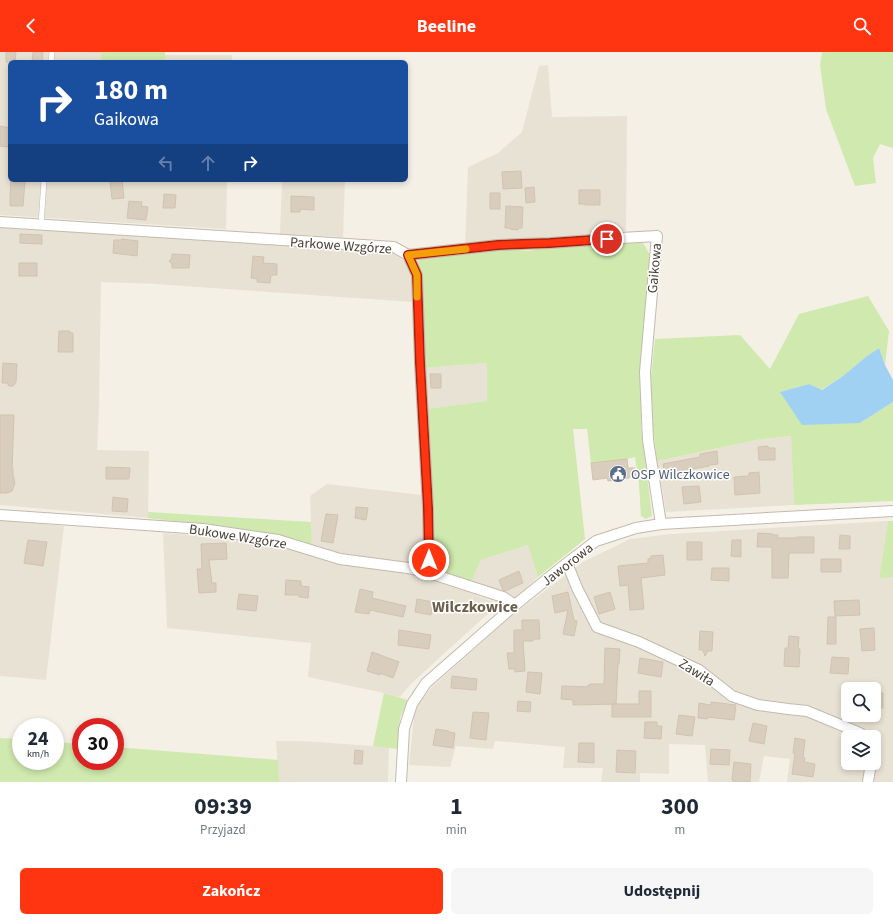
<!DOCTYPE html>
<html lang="pl">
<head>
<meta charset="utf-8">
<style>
  :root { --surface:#fff; --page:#f6f6f7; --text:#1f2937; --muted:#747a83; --accent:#ff3512 }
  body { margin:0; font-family:"Source Sans 3",sans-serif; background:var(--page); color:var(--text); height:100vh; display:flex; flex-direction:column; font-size:15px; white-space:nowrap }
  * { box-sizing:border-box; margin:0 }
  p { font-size:13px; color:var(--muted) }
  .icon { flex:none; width:22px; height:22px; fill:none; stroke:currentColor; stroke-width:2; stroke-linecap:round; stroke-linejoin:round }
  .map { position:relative; height:730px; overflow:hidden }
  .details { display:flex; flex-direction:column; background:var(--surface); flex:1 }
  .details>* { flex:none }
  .hud { position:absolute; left:8px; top:8px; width:400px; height:122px; border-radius:6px; box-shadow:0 2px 6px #0003; background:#1a4fa0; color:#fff; overflow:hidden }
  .buttons { position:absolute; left:841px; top:630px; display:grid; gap:8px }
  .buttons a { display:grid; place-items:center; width:40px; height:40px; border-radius:6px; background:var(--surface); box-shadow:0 2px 6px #0003; font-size:20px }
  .speed { position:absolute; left:12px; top:666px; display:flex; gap:8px; font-size:20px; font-weight:700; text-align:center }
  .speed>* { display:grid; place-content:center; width:52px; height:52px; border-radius:50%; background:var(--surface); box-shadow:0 2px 6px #0003; line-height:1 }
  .speed small { font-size:10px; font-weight:400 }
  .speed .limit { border:6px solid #d22; background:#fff; color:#111 }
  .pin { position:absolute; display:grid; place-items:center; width:34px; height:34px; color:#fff; margin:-17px; border:2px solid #fff; border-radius:50%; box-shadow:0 1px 4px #0007 }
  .me { position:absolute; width:44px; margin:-22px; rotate:0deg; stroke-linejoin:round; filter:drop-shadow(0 0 3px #0008) }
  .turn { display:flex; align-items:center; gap:14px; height:84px; padding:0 20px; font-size:18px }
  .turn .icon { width:52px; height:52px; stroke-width:2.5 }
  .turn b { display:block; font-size:28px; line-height:34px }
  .lanes { display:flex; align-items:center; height:38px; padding:0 20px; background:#0003; justify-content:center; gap:20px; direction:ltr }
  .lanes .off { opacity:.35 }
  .eta { display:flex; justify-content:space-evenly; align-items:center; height:68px; text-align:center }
  .eta b { font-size:24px; font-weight:700; line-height:28px }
  .action { display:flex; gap:8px; margin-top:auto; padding:8px 20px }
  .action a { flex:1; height:46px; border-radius:6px; background:var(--accent); color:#fff; font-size:16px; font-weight:700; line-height:46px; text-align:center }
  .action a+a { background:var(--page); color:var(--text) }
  header { display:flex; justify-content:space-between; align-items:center; height:52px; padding:0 20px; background:var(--accent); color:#fff; font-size:18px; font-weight:700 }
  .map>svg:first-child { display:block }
  .residential { fill:#e8e2d4; fill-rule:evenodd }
  .green { fill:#cfe9ae }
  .water { fill:#a1d1f2 }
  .building { fill:#d9cebe; stroke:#d1c3ae }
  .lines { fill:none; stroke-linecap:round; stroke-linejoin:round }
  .lane-casing { stroke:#c3baac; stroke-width:6 }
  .street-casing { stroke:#c3baac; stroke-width:12 }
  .lane { stroke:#fff; stroke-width:5 }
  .street { stroke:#fff; stroke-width:10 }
  .route-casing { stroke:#a6220c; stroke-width:10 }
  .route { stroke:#ff3512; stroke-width:7 }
  .slow { stroke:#f59e0b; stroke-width:7 }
  .labels { text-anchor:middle; stroke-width:3; stroke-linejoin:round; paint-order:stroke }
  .street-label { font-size:14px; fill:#474035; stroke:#fff }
  .service-label { font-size:14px; fill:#4e5e75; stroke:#fff; text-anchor:start }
  .quarter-label { font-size:16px; font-weight:bold; fill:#6a5e4c; stroke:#fff }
</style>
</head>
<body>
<header><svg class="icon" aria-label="back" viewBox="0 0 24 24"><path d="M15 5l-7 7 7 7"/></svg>Beeline<svg class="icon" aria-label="search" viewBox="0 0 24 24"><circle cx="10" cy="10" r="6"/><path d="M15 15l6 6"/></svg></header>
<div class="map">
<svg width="893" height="730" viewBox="0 0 893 730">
  <rect width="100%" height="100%" fill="#f4f0e6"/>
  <path class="residential" d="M0,0H101V10H10V128H227L226,177L0,163Z
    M165,3H232V10H165Z
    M548,13L552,65L627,64L626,179L555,186L465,193L468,115L498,101L522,80L539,14Z
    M282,128H345L343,185L280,182Z
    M0,175L162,186L392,200L407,211L414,235L413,250L155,232L101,230L99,355L97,398L149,399L148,466L0,453Z
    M487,311V349L426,357L423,316Z
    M791,384L794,453L666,460L657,409L761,387Z
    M327,432L422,443L423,512L351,506L312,494L310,444Z
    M0,468L64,474L46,628L0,624Z
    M888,469L879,525H893V730H787L790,707L764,704L759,730H708L705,693L669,692V722L640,721V730H601L603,716H563L565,695L495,689L493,697L456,694L450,715L409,713L415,656L432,635L509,566L583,510L630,487L671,482ZM848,637H874V663H848ZM848,685H874V711H848Z
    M163,481L230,485L277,493L335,511L406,521L465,539L499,552L439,606L410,633L400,645L384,641L308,625L311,591L167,576Z
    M529,493L538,525L514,548L470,532L481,508Z
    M276,689H301L389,695L388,730H279Z"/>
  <path class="green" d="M80,0H165V10H101V1Z
    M822,0H893V96L880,92L873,106L876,131L855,134L826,57L820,13Z
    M628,189L643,191L650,203V226L642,324L641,376L652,464L646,467L641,464L639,432L635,405L627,407L591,411L587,377H573L585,487L538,525L528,493L481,508L470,532L435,516L426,357L487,349V311L423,316L422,247L418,207L509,197L529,199L541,196Z
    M868,244L889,279L885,313L879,296L867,304L843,324L821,338L809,332L780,340L860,371L893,350V449L794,453L791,384L761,387L657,409L651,360V326L655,287L740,283L770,317L799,262Z
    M148,460L311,470L312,494L223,475L148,466Z
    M888,469H893V525L879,526Z
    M384,641L408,648L400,666L398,697L373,694Z
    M0,686L21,687V709H55V690L81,692V709H115V695L278,708L279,730H0Z"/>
  <path class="water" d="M879,296L885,313L893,328V350L860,371L802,373L780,340L809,332L822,338L843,324L867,304Z"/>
  <path class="building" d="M6,0H16L15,10H6Z
    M33,0H43L42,10H32Z
    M0,74L10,76V95L0,94Z
    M521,119L522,136L503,137L502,120Z
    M11,128L25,129L23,154H10V144Z
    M110,128H122L124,146L112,147Z
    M534,135L535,150L526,151L525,136Z
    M579,138H600V153H585V152H579Z
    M490,141H500V157H490Z
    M164,142L176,143L175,156H163Z
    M291,144L314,145V158L300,157V160H291Z
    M129,149L142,150L141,154L148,155L146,168L127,166Z
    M506,154L523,155L522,176H518V178L510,177V176H505Z
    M20,182L42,183V192L20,191Z
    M122,187L138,189L137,204L113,201L114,188H121Z
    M172,202L190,203L189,216H172V212L169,209L172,206Z
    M253,204L264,205L263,211L277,212V223H271L270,231L257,230V227L251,226Z
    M19,211H37V224H19Z
    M59,279H70V281H73V300H58Z
    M3,311L17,312L16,330L13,334H9L7,331H2Z
    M430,322H441V336H431Z
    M0,363H14L12,417H13V423L15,431L12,439L7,441H0Z
    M768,394V396H775V408H759L758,395Z
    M717,399L718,412L709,413V414L665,422L663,412L700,405V402Z
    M627,407L628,416H635L636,424L629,425V426L608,429L607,426L593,428L591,411Z
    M106,415L130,416L129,427H106Z
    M759,420L760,441L735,443L734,425L749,424V421Z
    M699,434L701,450L684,452L682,435Z
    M113,445L128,447L127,460L112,459Z
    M356,455L368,456L366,468L355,466Z
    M326,462L338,463L333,491L321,489Z
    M758,481L773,482V483H778L777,486H796V485H814V501H789L788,526H772V495H757Z
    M840,483L850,484V497H839Z
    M28,488L47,490L43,514L24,511Z
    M732,488H741V505L731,504Z
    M687,490H702V508H687Z
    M226,491L227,507L209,508L212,531H216V540L199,541L197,517H202L201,492Z
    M663,503L665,523L641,526L644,557L630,558L628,533L620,534L618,514L648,511V507L651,506V504Z
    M821,507H841V520H821Z
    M712,516H729V529L711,528Z
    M519,519L523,531L505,539L503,538L499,528Z
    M286,528L301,529V534L309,535L308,546L299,545V543H285Z
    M360,537L373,540L372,546L406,554L403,565L370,558L369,562L355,560Z
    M568,540L574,568L577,569L574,584L563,582L568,558L555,561L552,544Z
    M610,540L615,557L599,562L594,545Z
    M239,542L258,544L256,559L237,557Z
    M417,547L433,550L431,563L415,560Z
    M859,548L860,563L835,564L834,549Z
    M828,565H836V592H827Z
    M522,568H539L540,587H533V589H523L525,619L515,620V617H509L507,601H514V578H522Z
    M874,576L875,598L862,599L860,577Z
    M399,578L431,583L429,597L398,593Z
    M700,579L713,580L712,599H708L705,604L703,598H699Z
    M789,584L799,585L798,597H800L799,615L784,614L785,596H788Z
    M605,596L620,597L619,612H618L616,652L573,653V648L561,647L562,634L588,635V633H590V632H604Z
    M372,600L399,610L393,626L380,621V623L367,619Z
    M832,605L849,606L848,622L830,621Z
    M640,606L663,610L661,625L638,621Z
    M528,620L542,621L540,642L526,640Z
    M452,624L477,627L476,638L451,636Z
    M639,639H651V665H612V652H639Z
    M874,641H883V656H874Z
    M518,649L531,650L530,660L517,659Z
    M711,650L736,653L734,668L708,665L707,667L698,666L699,651L711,653Z
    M473,660L489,661L486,688L470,686Z
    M679,663L695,665L692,684L676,682Z
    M645,670H657V674H662L661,687L644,686Z
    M753,671L767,674L764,692L749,689Z
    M436,677L449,679V680L455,681L453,696L433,693Z
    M795,686L805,688L803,706H805L804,710L815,712L813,725L792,722L795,702L793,701Z
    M579,691H594V711L578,710Z
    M711,697L730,698L729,713L710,712Z
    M355,698L363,699L362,712H354Z
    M617,698L636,699L635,721L616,720Z
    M734,710L751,712L750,730H733V728H732Z"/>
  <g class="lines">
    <defs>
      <path id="lane" d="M51,10L52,0
        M41,173L44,128"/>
      <path id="street" d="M0,170L394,195L408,203L417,223L420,311L428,456L429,521
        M408,203L498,193L550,191L621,186L657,184L645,320L648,388L661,472
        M0,463L203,477L278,488L340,507L408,516L429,521L503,545L515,553
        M567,511L577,536L597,575L639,590L699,618L732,644L758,653L788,657L807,659L860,681L863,685
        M401,730L404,677L412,652L426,631L515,553L567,511L596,489L636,476L661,472L893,459
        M868,730L871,711"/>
    </defs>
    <use href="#lane" class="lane-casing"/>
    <use href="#street" class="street-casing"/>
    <use href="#lane" class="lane"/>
    <use href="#street" class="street"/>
  </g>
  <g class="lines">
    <defs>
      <path id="route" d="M429,508L428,456L420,311L417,223L408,203L498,193L550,191L607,187"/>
    </defs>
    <use href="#route" class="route-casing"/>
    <use href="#route" class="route"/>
    <path class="slow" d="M417,245V223L408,203L466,197"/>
  </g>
  <defs>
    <symbol id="civic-disc" viewBox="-11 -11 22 22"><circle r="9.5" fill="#5c6f8a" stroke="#fff"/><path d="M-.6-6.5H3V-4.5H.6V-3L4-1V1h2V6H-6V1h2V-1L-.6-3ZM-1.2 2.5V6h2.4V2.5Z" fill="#fff"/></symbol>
  </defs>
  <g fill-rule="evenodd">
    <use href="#civic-disc" x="608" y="412" width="20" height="20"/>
  </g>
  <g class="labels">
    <g class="street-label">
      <text transform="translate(341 193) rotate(4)" y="5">Parkowe Wzgórze</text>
      <text transform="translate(654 216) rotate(-85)" y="5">Gaikowa</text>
      <text transform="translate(238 484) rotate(9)" y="5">Bukowe Wzgórze</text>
      <text transform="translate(567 512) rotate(-38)" y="5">Jaworowa</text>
      <text transform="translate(697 620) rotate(32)" y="5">Zawiła</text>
    </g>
    <g class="service-label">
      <text x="631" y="427">OSP Wilczkowice</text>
    </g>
    <g class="quarter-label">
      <text x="475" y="560">Wilczkowice</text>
    </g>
  </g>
</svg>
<div class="buttons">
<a><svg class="icon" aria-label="search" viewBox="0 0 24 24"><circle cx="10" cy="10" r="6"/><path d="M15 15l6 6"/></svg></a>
<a><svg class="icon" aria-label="layers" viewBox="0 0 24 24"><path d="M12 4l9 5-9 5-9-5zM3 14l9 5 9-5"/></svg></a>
</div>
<div class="speed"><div>24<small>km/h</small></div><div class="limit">30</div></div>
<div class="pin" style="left:607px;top:187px;background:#d93025"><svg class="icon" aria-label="arrive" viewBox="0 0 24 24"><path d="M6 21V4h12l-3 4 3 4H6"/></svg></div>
<svg class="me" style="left:429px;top:508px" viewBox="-20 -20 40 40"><circle r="17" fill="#ff3512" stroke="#fff" stroke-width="3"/><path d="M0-11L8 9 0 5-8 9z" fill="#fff"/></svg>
<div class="hud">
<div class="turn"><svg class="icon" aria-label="right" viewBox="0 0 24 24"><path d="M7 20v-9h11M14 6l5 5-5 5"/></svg><div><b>180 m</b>Gaikowa</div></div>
<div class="lanes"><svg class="icon off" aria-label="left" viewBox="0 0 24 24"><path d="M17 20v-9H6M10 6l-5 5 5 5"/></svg><svg class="icon off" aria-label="ahead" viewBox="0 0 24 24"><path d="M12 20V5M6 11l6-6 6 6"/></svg><svg class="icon" aria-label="right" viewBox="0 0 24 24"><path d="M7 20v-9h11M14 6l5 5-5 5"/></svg></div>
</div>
</div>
<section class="details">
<div class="eta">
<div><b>09:39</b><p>Przyjazd</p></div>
<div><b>1</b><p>min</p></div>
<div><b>300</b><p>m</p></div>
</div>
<div class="action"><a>Zakończ</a><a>Udostępnij</a></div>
</section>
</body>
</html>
